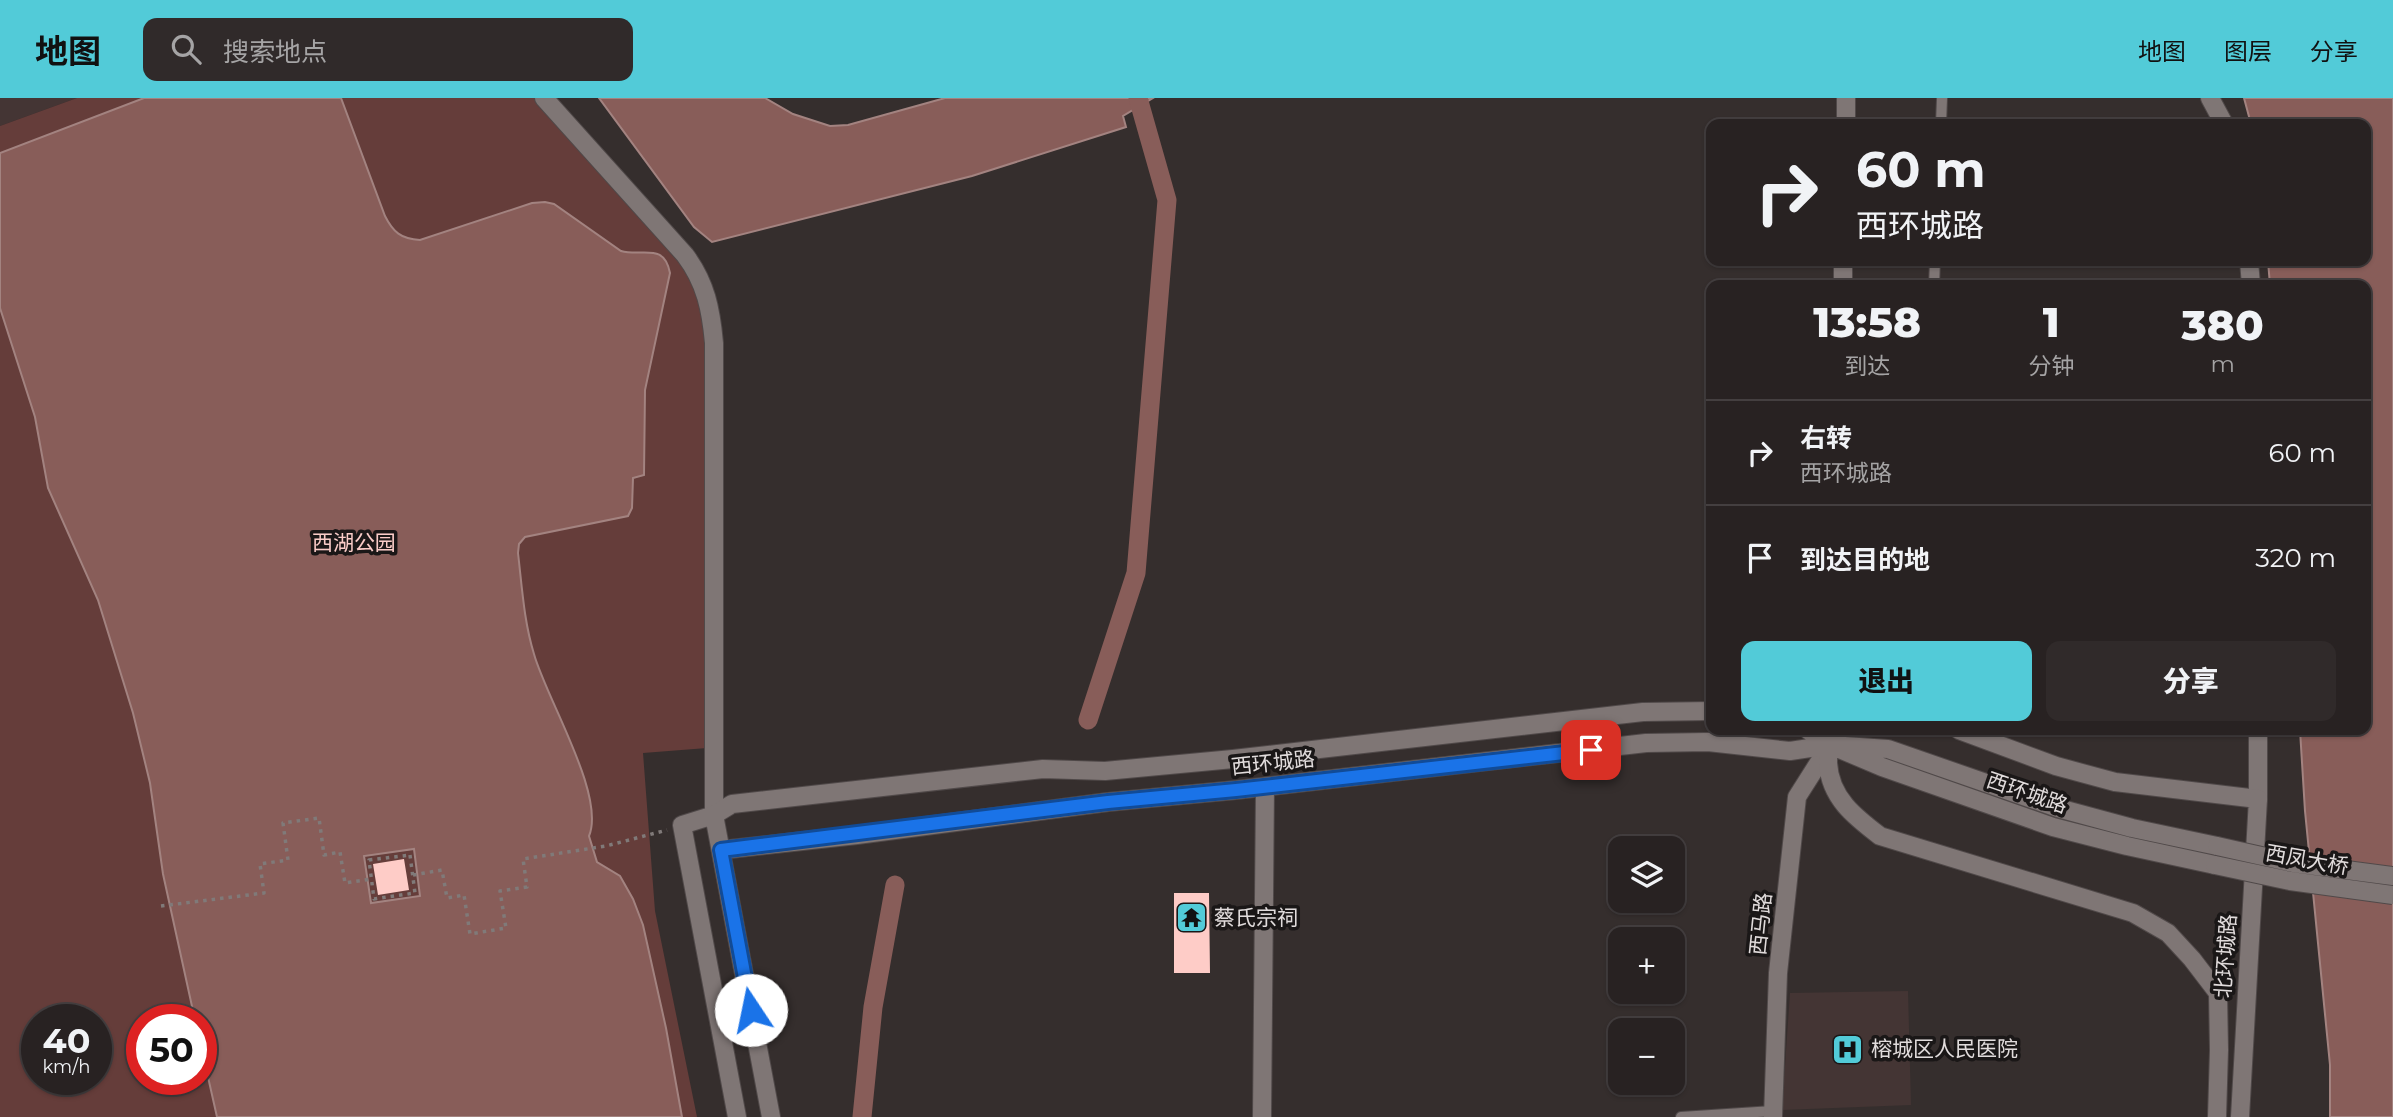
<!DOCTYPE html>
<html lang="zh">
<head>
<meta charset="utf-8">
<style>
  :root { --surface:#282222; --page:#302a2a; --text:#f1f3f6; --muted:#a5a4a5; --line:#443f40; --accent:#52cbd8 }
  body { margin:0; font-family:Montserrat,"Noto Sans SC",sans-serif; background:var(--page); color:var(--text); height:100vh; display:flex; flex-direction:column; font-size:26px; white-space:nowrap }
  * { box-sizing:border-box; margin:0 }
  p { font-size:23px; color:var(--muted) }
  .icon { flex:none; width:38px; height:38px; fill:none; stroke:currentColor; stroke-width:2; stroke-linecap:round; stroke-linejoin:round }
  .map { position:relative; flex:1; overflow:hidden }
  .drawer { position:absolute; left:1706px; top:182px; width:665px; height:455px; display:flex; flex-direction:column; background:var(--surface); border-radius:14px; box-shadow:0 2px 5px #0004,0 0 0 2px var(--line) }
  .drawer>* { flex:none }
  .guide { position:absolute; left:1706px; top:21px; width:665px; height:147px; border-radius:14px; box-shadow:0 2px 5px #0004,0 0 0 2px var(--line); background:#282222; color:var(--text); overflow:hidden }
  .buttons { position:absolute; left:1608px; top:738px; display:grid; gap:14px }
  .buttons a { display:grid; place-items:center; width:77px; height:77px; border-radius:14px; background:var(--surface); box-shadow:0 2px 5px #0004,0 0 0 2px var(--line); font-size:35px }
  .speed { position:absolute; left:21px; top:906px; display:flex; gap:14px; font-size:35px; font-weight:700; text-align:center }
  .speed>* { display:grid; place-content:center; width:91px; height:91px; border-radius:50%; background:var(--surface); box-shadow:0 2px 5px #0004,0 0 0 2px var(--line); line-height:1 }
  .speed small { font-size:18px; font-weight:400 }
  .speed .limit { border:10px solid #d22; background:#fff; color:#111 }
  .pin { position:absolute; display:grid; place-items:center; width:60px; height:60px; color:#fff; margin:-30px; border-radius:14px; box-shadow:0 4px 10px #0006 }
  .me { position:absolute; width:77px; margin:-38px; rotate:349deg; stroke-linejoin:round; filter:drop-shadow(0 0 5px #0008) }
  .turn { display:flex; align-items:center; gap:24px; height:147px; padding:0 35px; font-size:32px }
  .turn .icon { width:91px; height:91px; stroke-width:2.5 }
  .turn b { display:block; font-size:49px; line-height:60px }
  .eta { display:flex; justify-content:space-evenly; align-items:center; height:119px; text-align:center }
  .eta b { font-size:42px; font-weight:800; line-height:49px }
  .action { display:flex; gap:14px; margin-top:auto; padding:14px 35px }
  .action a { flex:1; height:80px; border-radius:14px; background:var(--accent); color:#111; font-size:28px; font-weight:800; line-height:80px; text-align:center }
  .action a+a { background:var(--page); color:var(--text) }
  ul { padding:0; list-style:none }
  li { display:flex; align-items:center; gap:21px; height:105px; padding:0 35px; border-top:2px solid var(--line) }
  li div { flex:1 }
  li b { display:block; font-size:26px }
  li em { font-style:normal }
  header { display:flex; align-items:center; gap:42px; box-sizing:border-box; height:98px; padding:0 35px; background:var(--accent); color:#111 }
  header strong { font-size:33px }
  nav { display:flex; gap:38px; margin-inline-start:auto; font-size:24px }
  .search { width:490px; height:63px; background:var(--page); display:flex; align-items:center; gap:18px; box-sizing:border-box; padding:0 24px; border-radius:14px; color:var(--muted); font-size:26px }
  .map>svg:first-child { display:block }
  .built { fill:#443534 }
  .green { fill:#653d3a; fill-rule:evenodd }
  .water { fill:#885d59; stroke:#a38380; stroke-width:2; fill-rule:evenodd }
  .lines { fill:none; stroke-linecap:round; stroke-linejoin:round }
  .canal { stroke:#885d59; stroke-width:19 }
  .building { fill:#feccc7 }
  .lane-casing { stroke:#504949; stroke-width:12 }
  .street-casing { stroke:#504949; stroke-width:20 }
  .secondary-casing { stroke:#504949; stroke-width:20 }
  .path { stroke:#807a79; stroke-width:3.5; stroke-dasharray:3.5 5; stroke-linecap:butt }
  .lane { stroke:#7f7675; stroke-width:10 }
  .street { stroke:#7f7675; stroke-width:18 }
  .secondary { stroke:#7f7675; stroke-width:18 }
  .secondary-bridge-casing { stroke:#504949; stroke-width:20; stroke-linecap:butt }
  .secondary-bridge { stroke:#7f7675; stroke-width:18 }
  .route-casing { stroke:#114b97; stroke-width:18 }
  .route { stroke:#1a73e8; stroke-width:12 }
  .labels { text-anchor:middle; stroke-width:7; stroke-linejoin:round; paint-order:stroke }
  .park-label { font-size:21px; fill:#faccc8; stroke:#1a1717 }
  .street-label { font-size:21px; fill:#e1dcdc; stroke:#1a1717 }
  .poi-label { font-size:21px; fill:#e1dcdc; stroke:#1a1717; text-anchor:start }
</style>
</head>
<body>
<header>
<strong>地图</strong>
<div class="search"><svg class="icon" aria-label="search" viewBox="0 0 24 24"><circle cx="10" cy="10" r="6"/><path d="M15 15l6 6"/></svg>搜索地点</div>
<nav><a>地图</a><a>图层</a><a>分享</a></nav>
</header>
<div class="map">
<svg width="2393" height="1019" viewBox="0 0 2393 1019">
  <rect width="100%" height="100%" fill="#352e2d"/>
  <path class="built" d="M0,0H77L0,28Z
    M1908,893L1911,1007L1782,1012L1790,895Z"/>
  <path class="green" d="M77,0H536L695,178L710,240L707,650L643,655L655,813L697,1019H0V28ZM37,922H96V982H37ZM142,922H201V982H142Z"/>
  <path class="water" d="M144,0H341L385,118C393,134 401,141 420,142L532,105L545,104L554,106L621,153C643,159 664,144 670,175L645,292L644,377L633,380L632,410L628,418L525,439L519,446L518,455C522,489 524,524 534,556C546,600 606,697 589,738L597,764L620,778L633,801L643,827L666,930L682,1019H217L201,948V922H195L163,776L150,685L133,615L98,502L48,390L35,319L0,210V55ZM414,751L420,798L371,805L364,758Z
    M599,0H765L793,16L830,28L848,27L945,0H1153L1123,18L1126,29L972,78L712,144L694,129Z
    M2244,0H2393V1019H2330V967L2305,713L2300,632H2366V187H2270L2268,163H2366V26H2251Z"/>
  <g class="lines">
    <path class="canal" d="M1088,622L1136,475L1167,102L1138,0
      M862,1019L873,909L895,787"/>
  </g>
  <path class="building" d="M404,761L409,792L378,797L373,766Z
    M1174,795H1209L1210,875H1174Z"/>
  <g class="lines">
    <defs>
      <path id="lane" d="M1941,26L1942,0
        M1934,187L1935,163
        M1681,1019L1773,1013"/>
      <path id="street" d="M544,0L685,157C706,185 711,212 714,245V717
        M2210,0L2224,26
        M2249,163L2251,187
        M2258,632V701
        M1262,1019L1265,689
        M1773,1019L1778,875L1797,699L1830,647"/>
      <path id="secondary" d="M1846,26V0
        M1843,187V163
        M1808,632L1830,647
        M1829,632C1830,643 1828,654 1828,665C1830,700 1855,719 1880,738L2133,815L2168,835L2192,861L2218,895L2219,952L2217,1019
        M1959,632L2056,668L2115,684L2258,701L2240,1019
        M714,717L771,1019
        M721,752L857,737L1108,704L1236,692L1646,645L1708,644L1790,653L1830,647
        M2215,767L2127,748L2053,729L1882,669L1830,647L1888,651L2058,710L2132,730L2217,748
        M737,1019L682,727L714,717L732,706L1043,671L1105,673L1233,661L1643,614L1712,613"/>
    </defs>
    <use href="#lane" class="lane-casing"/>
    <use href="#street" class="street-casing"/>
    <use href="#secondary" class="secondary-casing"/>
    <path class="path" d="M410,757L415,795L374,801L369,762Z
      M413,777L442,772L447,800L464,797L470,836L506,830L500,793L527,789L523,761L606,748L667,732
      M161,808L264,795L260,766L288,762L283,725L319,720L324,757L340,754L345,785L372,781"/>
    <use href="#lane" class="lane"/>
    <use href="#street" class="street"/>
    <use href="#secondary" class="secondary"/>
    <defs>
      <path id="secondary-bridge" d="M2217,748L2293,765L2393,778
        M2215,767L2290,783L2393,797"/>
    </defs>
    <use href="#secondary-bridge" class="secondary-bridge-casing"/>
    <use href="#secondary-bridge" class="secondary-bridge"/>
  </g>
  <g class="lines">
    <defs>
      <path id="route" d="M751,912L721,752L1108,704L1236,692L1591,652"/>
    </defs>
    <use href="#route" class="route-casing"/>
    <use href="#route" class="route"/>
  </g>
  <defs>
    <symbol id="temple-square" viewBox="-11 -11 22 22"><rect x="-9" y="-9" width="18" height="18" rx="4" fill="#52cbd8" stroke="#1a1717"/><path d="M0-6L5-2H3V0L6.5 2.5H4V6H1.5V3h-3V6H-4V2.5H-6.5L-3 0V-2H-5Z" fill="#111"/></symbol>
    <symbol id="hospital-square" viewBox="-11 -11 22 22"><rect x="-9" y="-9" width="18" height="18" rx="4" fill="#52cbd8" stroke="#1a1717"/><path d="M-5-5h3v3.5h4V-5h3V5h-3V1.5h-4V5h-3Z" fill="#111"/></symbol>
  </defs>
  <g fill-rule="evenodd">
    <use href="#temple-square" x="1174" y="802" width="35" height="35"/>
    <use href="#hospital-square" x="1830" y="934" width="35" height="35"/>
  </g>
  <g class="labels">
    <g class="park-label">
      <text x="354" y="452">西湖公园</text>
    </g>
    <g class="street-label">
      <text transform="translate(1273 665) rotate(-6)" y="7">西环城路</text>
      <text transform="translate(2027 695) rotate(19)" y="7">西环城路</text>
      <text transform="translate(2307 762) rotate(10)" y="7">西凤大桥</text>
      <text transform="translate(1761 826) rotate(-84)" y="7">西马路</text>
      <text transform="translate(2226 858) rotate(-86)" y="7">北环城路</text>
    </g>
    <g class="poi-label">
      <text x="1214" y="827">蔡氏宗祠</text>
      <text x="1871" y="958">榕城区人民医院</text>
    </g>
  </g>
</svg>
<div class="buttons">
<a><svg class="icon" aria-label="layers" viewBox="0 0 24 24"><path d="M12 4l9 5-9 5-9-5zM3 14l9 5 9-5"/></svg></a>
<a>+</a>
<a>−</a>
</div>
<div class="speed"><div>40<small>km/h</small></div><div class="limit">50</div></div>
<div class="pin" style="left:1591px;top:652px;background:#d93025"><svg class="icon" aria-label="arrive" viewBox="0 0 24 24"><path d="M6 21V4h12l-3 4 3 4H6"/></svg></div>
<svg class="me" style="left:751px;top:912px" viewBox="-20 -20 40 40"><circle r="19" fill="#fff"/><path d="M0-13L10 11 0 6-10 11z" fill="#1a73e8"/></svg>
<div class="guide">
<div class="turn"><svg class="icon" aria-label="right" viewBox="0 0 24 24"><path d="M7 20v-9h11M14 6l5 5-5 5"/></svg><div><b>60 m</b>西环城路</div></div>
</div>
<section class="drawer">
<div class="eta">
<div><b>13:58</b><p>到达</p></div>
<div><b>1</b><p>分钟</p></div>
<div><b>380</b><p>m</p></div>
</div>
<ul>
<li><svg class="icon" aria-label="right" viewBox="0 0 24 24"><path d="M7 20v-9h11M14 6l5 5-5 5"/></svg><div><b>右转</b><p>西环城路</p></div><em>60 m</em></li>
<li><svg class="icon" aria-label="arrive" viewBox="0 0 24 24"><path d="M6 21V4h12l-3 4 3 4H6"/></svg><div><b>到达目的地</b></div><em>320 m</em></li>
</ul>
<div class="action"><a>退出</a><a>分享</a></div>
</section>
</div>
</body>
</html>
